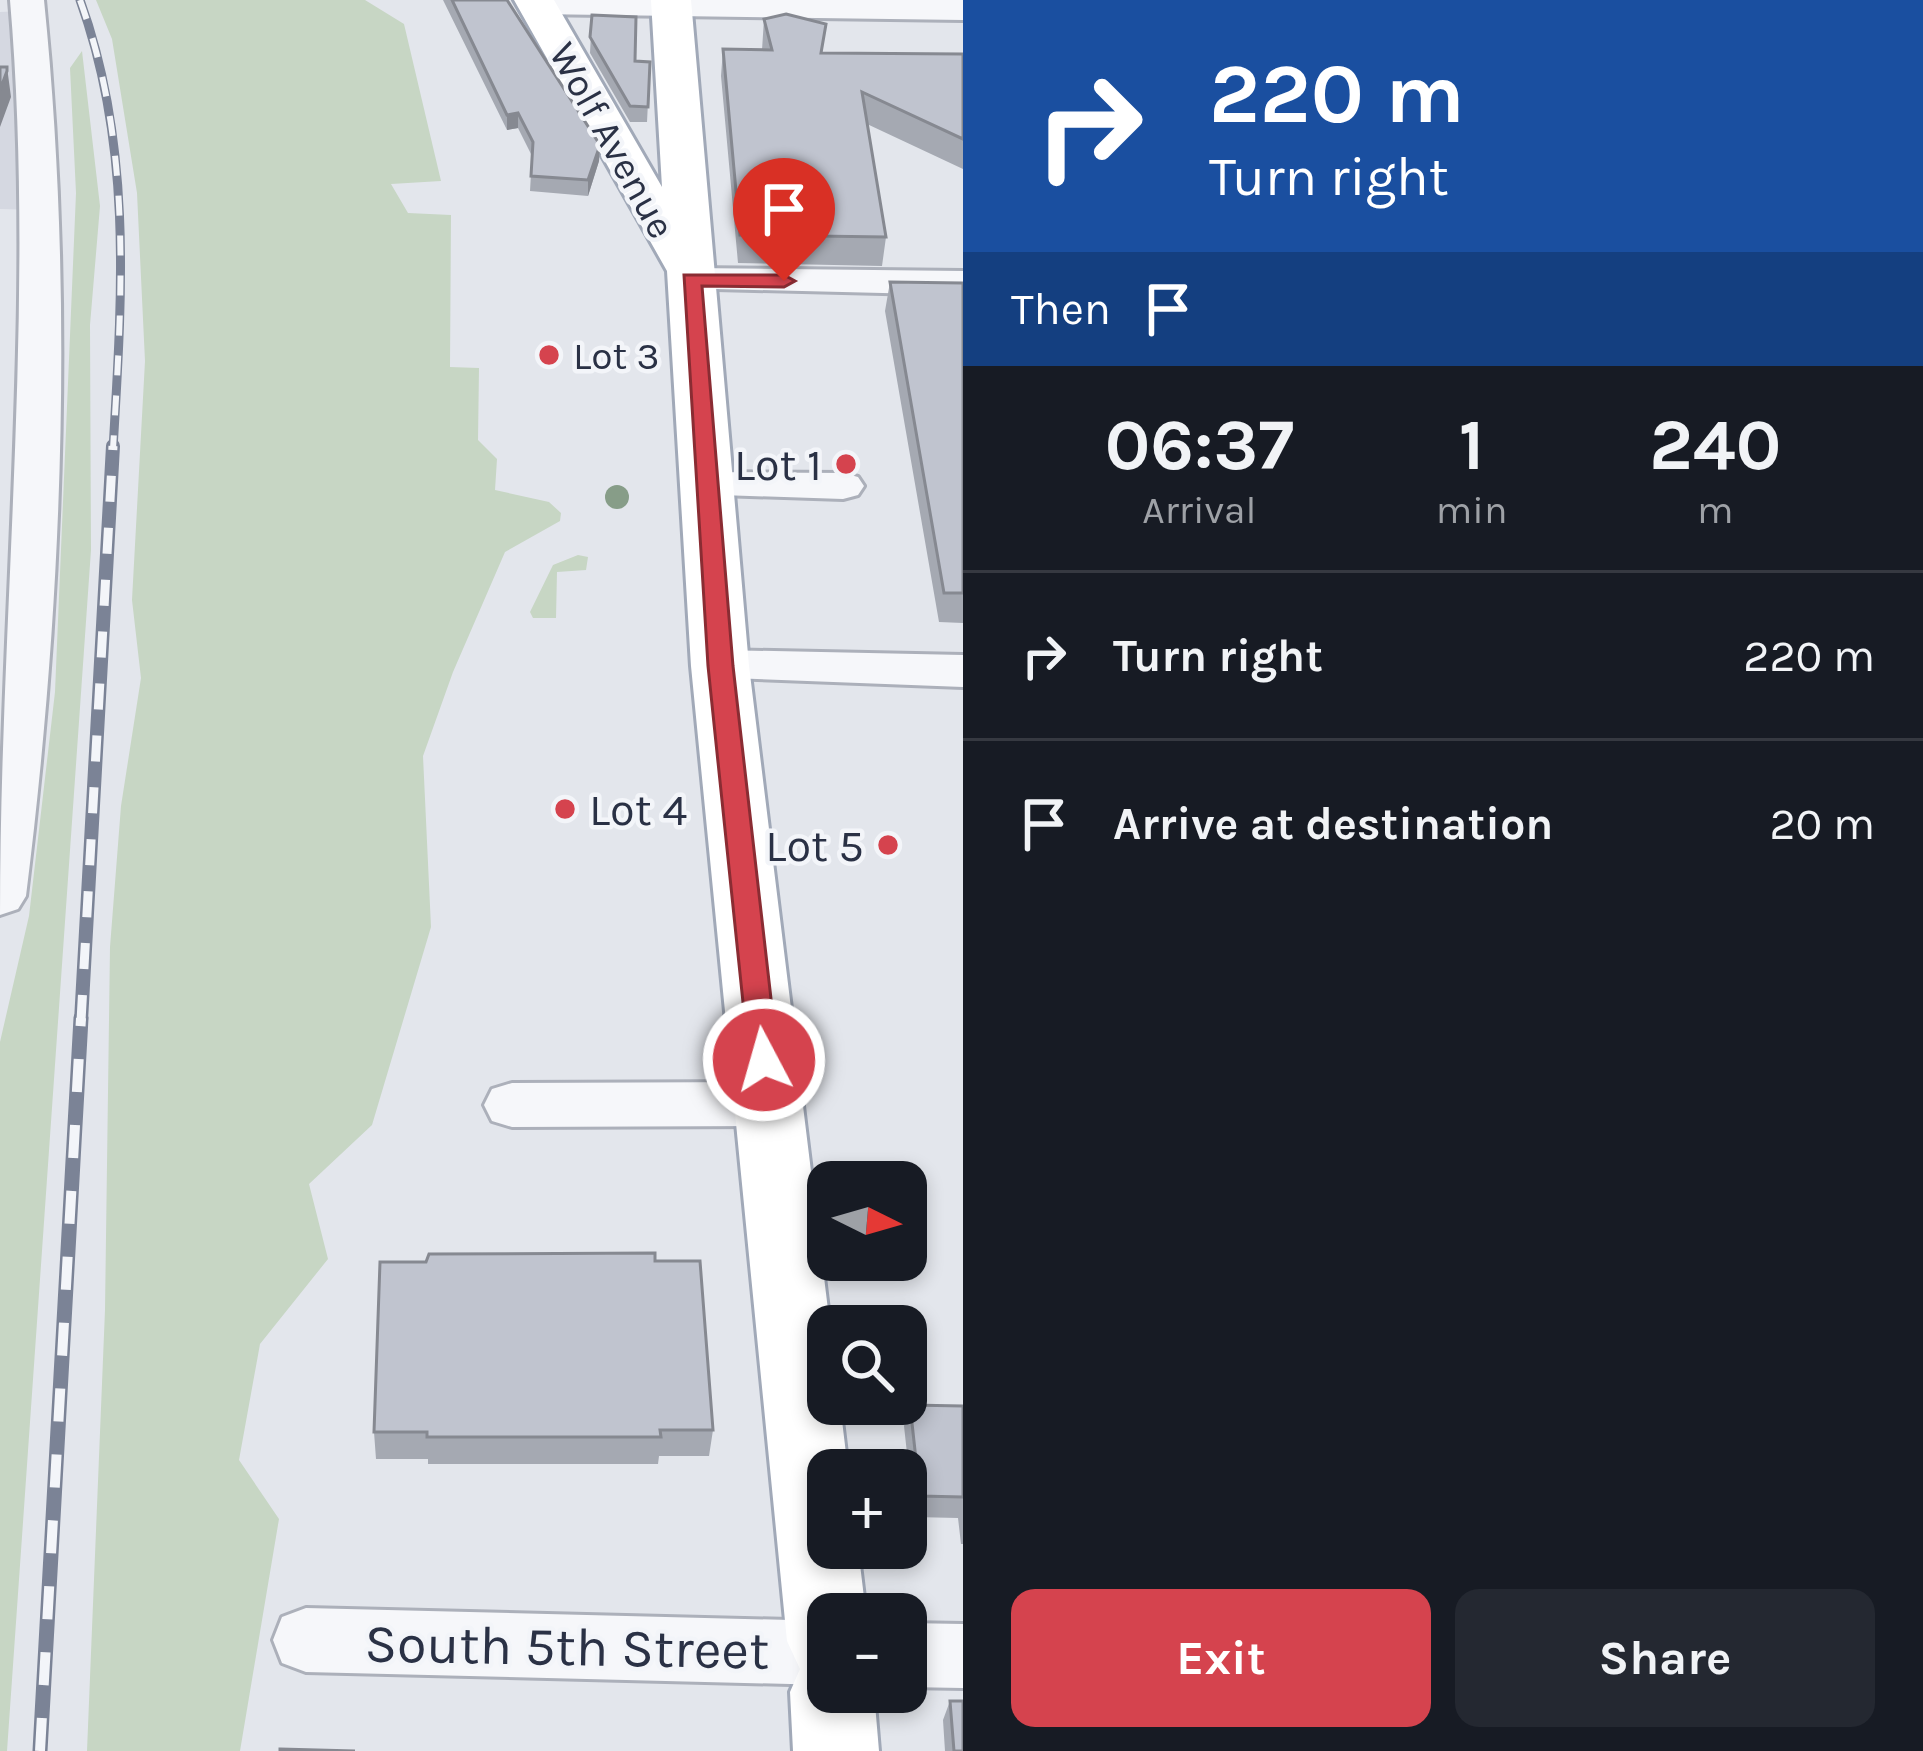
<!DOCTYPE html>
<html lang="en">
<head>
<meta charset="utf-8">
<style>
  :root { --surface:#171b24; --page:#242831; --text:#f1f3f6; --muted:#9ea1a6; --line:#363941; --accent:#d5434e }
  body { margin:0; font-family:Karla,sans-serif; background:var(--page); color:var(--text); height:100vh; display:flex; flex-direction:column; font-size:45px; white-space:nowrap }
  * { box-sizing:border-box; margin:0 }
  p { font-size:39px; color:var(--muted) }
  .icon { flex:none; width:66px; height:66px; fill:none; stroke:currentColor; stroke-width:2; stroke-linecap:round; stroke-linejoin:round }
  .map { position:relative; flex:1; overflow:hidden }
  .side { display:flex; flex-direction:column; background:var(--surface); width:960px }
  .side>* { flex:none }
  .hud { background:#1a4fa0; color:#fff; overflow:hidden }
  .needle { width:78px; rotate:95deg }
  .buttons { position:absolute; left:807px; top:1161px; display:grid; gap:24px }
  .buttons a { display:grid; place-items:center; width:120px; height:120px; border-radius:24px; background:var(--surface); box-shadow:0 6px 18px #0003; font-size:60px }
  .pin { position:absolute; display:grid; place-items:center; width:102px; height:102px; color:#fff; margin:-123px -51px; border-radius:50% 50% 50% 0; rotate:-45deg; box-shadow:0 0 12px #0007 }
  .pin .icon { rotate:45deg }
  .me { position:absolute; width:132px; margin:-66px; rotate:354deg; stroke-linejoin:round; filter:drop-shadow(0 0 9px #0008) }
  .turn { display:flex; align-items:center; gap:42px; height:252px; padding:0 48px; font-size:54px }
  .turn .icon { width:156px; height:156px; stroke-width:2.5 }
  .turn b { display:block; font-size:84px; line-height:102px }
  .then { display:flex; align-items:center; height:114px; padding:0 48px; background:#0003; gap:24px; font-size:45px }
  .eta { display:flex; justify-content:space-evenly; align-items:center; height:204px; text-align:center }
  .eta b { font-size:72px; font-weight:700; line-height:84px }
  .primary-button { display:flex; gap:24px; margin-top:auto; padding:24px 48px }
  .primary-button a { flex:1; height:138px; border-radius:24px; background:var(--accent); color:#fff; font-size:48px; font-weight:700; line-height:138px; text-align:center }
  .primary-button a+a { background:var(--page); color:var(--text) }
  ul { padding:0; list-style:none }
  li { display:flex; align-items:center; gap:36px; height:168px; padding:0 48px; border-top:3px solid var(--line) }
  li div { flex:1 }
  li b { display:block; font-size:45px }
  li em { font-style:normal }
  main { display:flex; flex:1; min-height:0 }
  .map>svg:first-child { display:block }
  .built { fill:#d5d8e1 }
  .green { fill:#c7d6c4 }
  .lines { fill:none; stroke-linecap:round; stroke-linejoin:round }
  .minor-casing { stroke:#acb0ba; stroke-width:6 }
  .major-casing { stroke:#a1a9b8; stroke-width:6 }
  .minor { fill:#f6f7fa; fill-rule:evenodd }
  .major { fill:#fff; fill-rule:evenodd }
  .rail-far2-casing { stroke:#7b8396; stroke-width:9 }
  .rail-far1-casing { stroke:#7b8396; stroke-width:14 }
  .rail-casing { stroke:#7b8396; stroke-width:15 }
  .rail-far2 { stroke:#f3f5f9; stroke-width:6; stroke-dasharray:20; stroke-linecap:butt }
  .rail-far1 { stroke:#f3f5f9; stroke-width:9; stroke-dasharray:26; stroke-linecap:butt }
  .rail { stroke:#f3f5f9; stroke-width:10; stroke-dasharray:33; stroke-linecap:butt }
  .tree { fill:#879d88 }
  .wall { fill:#a5a9b2 }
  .shaded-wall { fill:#868991 }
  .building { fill:#c0c4cf; stroke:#868991; stroke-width:3 }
  .route { fill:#d5434e; stroke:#8a2c33; stroke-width:3 }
  .poi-dot { fill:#d5434e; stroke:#f3f5f9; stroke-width:4.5 }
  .labels { text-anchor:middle; stroke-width:9; stroke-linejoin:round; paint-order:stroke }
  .far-street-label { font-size:39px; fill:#2a3145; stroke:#f3f5f9 }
  .far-poi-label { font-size:39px; fill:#2a3145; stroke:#f3f5f9; text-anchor:start }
  .poi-label { font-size:45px; fill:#2a3145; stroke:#f3f5f9; text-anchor:end }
  .near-street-label { font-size:54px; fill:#2a3145; stroke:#f3f5f9 }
</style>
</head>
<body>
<main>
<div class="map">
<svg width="963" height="1751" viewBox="0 0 963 1751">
  <rect width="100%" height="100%" fill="#e3e6ec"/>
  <path class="built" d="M22,11L41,210L0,209V12Z"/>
  <path class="green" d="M96,0H365L404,24L441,181L391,184L408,213L451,215L450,367L479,368L478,440L497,459L495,490L549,502L561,513L560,521L505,552L453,672L423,756L431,927L372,1125L309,1184L328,1259L260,1344L239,1460L279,1519L240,1751H87L105,1310L110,947L121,806L141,678L132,600L145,361L137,193L112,39Z
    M82,51L100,206L90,325L91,550L7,1751H0V1042L29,916L55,692L76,193L70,68Z
    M578,555L588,557L586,570L557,572L556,618H533L530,612L553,565Z"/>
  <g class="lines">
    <defs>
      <path id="minor" d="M10,0H44C74,296 63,601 26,896L18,909L0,915C0,610 36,304 10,0Z
        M522,0H963V20L536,14L524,11Z
        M691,268L963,271V295L677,288L672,280L677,272Z
        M707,472L843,473L858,477L864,486L858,495L843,499L692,494L686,485L692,476Z
        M720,650L963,655V687L703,677L697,666L703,655Z
        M768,1082L788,1088L796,1104L788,1120L768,1126L512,1127L492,1121L484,1105L492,1089L512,1083Z
        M306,1608L828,1621V1685L306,1672L282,1663L273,1640L282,1617Z
        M906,1623L963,1624V1688L906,1687Z"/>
      <path id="major" d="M514,0H554L662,187L651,0H691L749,666L830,1326L828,1404H840L848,1470H828V1548H858L866,1614H828V1692H874L879,1751H793L790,1692L800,1669L787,1641L691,666L667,271Z"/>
    </defs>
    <use href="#minor" class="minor-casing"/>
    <use href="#major" class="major-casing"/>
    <use href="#minor" class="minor"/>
    <use href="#major" class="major"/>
    <defs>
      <path id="rail-far2" d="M80,0C133,146 122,297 113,449"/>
      <path id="rail-far1" d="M81,1021L113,446"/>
      <path id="rail" d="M40,1751L81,1018"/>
    </defs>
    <use href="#rail-far2" class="rail-far2-casing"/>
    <use href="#rail-far1" class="rail-far1-casing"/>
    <use href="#rail" class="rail-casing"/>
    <use href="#rail-far2" class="rail-far2"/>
    <use href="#rail-far1" class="rail-far1"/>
    <use href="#rail" class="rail"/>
  </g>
  <circle class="tree" cx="617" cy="497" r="12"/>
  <path class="wall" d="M443,0H507L600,145L599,161L588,196L530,191L532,156L518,128L507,130Z
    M592,15L635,61L650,62L647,122H630L590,53Z
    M764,19L822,53L963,55V169L867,124L886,237L882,266L738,263L721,76L723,49L762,50Z
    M890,282L963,283V623L939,622L885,311Z
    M655,1261L713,1430L709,1456H659L658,1464H428V1459H376L374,1432Z
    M910,1405L963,1406V1544H961L958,1518L914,1517L904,1426Z
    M950,1701L963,1751H945L943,1720Z"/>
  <path class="shaded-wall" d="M7,67L11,97L0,127V90Z
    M518,113V128L507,130V115Z
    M600,145L599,161L588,196V180Z"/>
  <path class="building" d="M452,0H507L600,145L588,180L531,176L533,142L518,113L507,115Z
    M786,14L826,24L821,53L963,54V139L862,92L886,237L740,235L723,49L772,50L764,19Z
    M592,15L636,17L635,61L650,62L648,107L630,106L590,37Z
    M0,67H7V71L0,90Z
    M890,282L963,283V593H944Z
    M655,1253V1261H700L713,1430H660L661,1437H427V1432H374L380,1262H426L429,1254Z
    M910,1405L963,1406V1497L920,1496Z
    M950,1701H963V1751H954Z
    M280,1749L355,1751H280Z"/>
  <path class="route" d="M684,275H784L795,281L784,287L702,286L733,666L778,1060L764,1072L749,1060L708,666Z"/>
  <g class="poi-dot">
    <circle cx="549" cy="355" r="12"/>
    <circle cx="846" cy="464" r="12"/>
    <circle cx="565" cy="809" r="12"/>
    <circle cx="888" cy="845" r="12"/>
  </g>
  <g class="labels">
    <g class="far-street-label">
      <text transform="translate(613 140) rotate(61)" y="14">Wolf Avenue</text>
    </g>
    <g class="far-poi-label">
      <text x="573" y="369">Lot 3</text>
    </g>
    <g class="poi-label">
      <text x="822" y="480">Lot 1</text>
      <text x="589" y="825" text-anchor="start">Lot 4</text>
      <text x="864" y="861">Lot 5</text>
    </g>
    <g class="near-street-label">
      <text transform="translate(567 1646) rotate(1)" y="19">South 5th Street</text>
    </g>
  </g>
</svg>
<div class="buttons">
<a><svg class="needle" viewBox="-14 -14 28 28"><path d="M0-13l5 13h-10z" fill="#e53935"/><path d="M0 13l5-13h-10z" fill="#9ea1a6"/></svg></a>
<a><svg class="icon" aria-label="search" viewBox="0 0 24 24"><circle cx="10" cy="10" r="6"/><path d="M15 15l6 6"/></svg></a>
<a>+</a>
<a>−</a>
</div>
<div class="pin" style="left:784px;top:281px;background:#d93025"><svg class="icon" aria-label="arrive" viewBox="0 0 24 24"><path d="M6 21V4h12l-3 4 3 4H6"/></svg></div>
<svg class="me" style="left:764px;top:1060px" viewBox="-20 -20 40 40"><circle r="17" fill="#d5434e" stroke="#fff" stroke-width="3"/><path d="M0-11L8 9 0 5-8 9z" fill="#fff"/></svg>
</div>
<section class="side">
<div class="hud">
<div class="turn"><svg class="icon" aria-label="right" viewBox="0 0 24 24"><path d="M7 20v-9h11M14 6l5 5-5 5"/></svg><div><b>220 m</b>Turn right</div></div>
<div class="then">Then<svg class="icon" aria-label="arrive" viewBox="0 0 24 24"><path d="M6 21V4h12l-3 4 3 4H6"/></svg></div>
</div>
<div class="eta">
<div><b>06:37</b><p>Arrival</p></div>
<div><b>1</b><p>min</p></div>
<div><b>240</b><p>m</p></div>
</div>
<ul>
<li><svg class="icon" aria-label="right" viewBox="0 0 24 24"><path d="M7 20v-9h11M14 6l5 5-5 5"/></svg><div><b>Turn right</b></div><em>220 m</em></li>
<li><svg class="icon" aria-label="arrive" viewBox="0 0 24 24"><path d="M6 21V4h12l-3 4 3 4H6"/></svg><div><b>Arrive at destination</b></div><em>20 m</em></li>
</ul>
<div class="primary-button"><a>Exit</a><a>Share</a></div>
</section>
</main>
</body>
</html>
